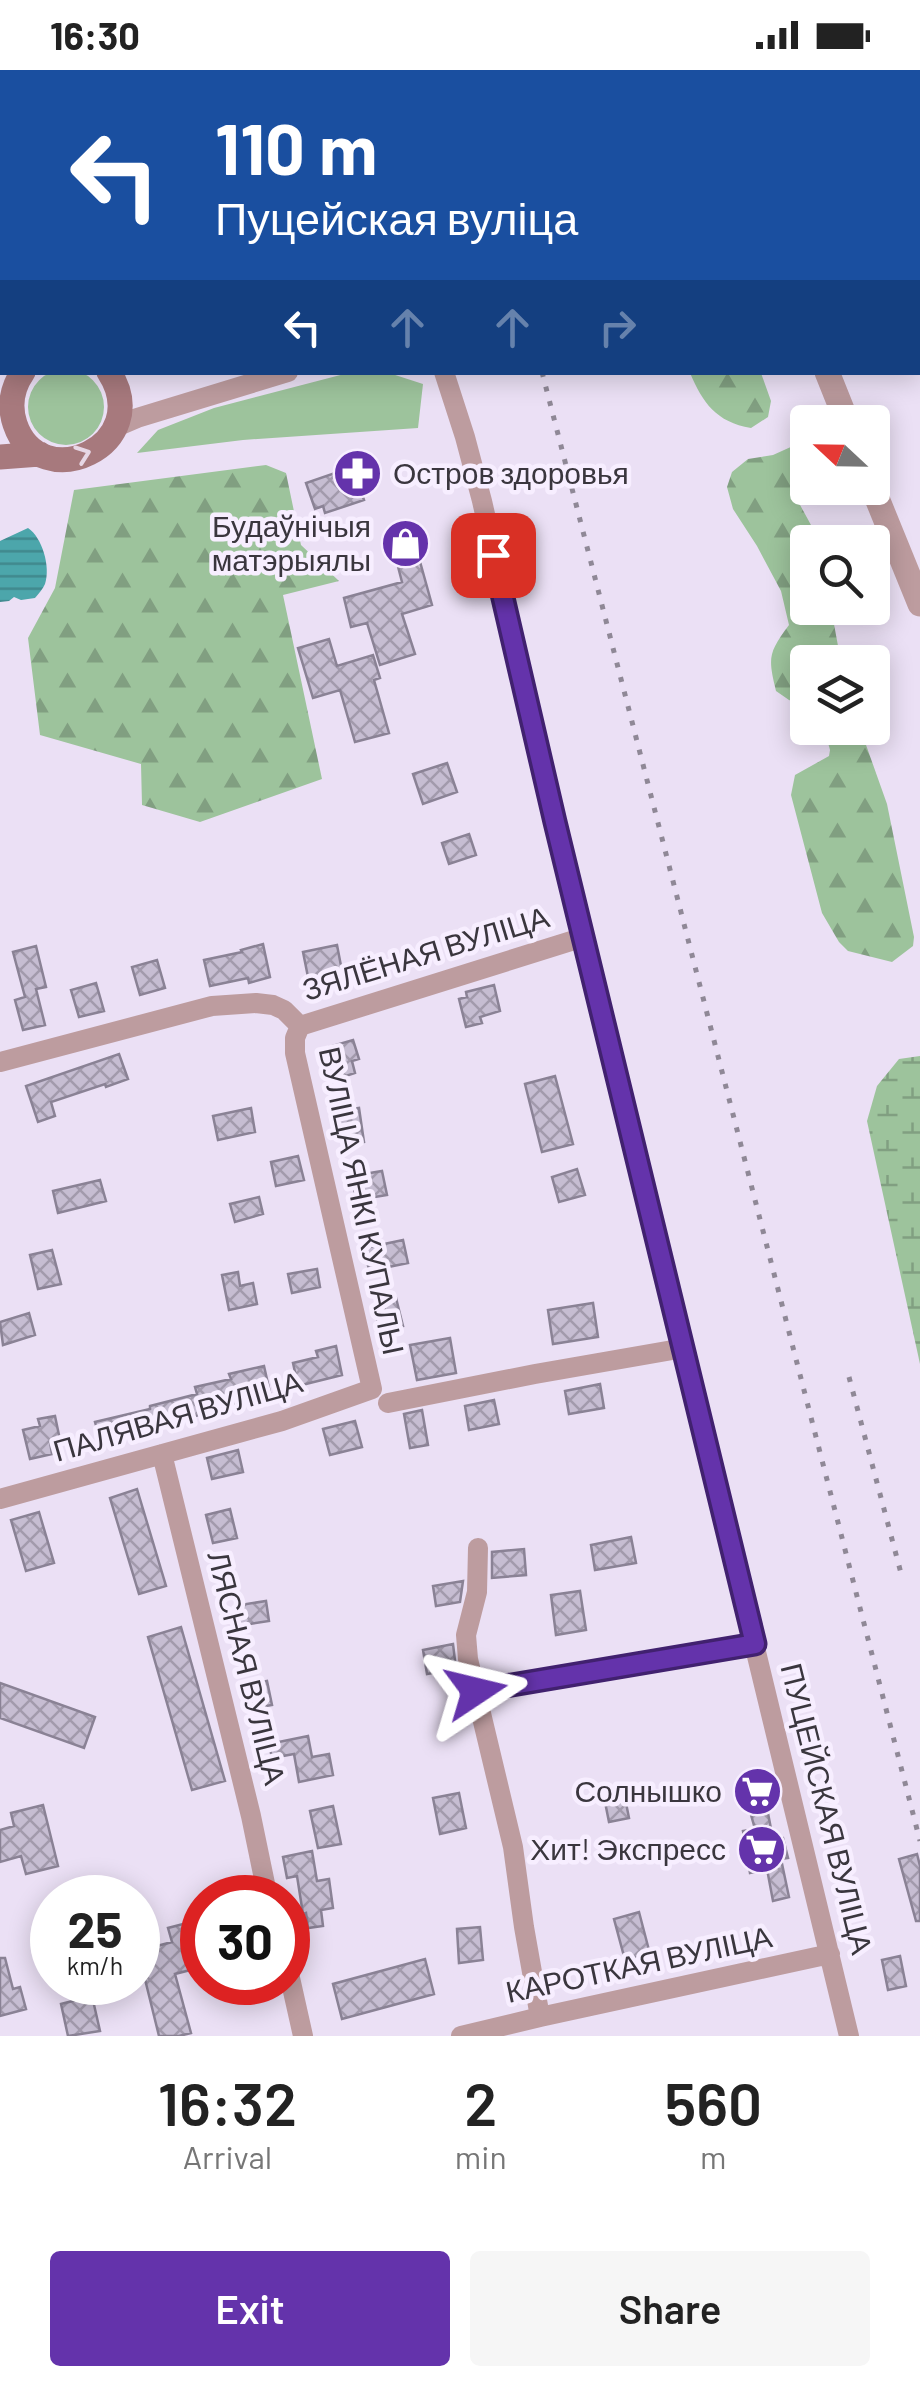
<!DOCTYPE html>
<html lang="en">
<head>
<meta charset="utf-8">
<style>
  :root { --surface:#fff; --page:#f6f6f6; --text:#222; --muted:#767676; --accent:#6433ab }
  body { margin:0; font-family:Barlow,sans-serif; background:var(--page); color:var(--text); height:100vh; display:flex; flex-direction:column; font-size:38px; white-space:nowrap }
  * { box-sizing:border-box; margin:0 }
  p { font-size:32px; color:var(--muted) }
  .icon { flex:none; width:55px; height:55px; fill:none; stroke:currentColor; stroke-width:2; stroke-linecap:round; stroke-linejoin:round }
  .map { position:relative; height:1966px; overflow:hidden }
  .panel { display:flex; flex-direction:column; background:var(--surface); flex:1 }
  .panel>* { flex:none }
  .guide { position:absolute; left:0px; top:0px; width:920px; height:305px; box-shadow:0 5px 25px #0003; background:#1a4fa0; color:#fff; overflow:hidden }
  .needle { width:65px; rotate:292deg }
  .tools { position:absolute; left:790px; top:335px; display:grid; gap:20px }
  .tools a { display:grid; place-items:center; width:100px; height:100px; border-radius:10px; background:var(--surface); box-shadow:0 5px 25px #0003; font-size:50px }
  .speed { position:absolute; left:30px; top:1805px; display:flex; gap:20px; font-size:50px; font-weight:700; text-align:center }
  .speed>* { display:grid; place-content:center; width:130px; height:130px; border-radius:50%; background:var(--surface); box-shadow:0 5px 25px #0003; line-height:1 }
  .speed small { font-size:25px; font-weight:400 }
  .speed .limit { border:15px solid #d22; background:#fff; color:#111 }
  .pin { position:absolute; display:grid; place-items:center; width:85px; height:85px; color:#fff; margin:-42px; border-radius:20px; box-shadow:0 5px 15px #0006 }
  .me { position:absolute; width:110px; margin:-55px; rotate:80deg; stroke-linejoin:round; filter:drop-shadow(0 0 8px #0008) }
  .turn { display:flex; align-items:center; gap:35px; height:210px; padding:0 50px; font-size:45px }
  .turn .icon { width:130px; height:130px; stroke-width:2.5 }
  .turn b { display:block; font-size:70px; line-height:85px }
  .lanes { display:flex; align-items:center; height:95px; padding:0 50px; background:#0003; justify-content:center; gap:50px; direction:ltr }
  .lanes .off { opacity:.35 }
  .eta { display:flex; justify-content:space-evenly; align-items:center; height:170px; text-align:center }
  .eta b { font-size:60px; font-weight:600; line-height:70px }
  .button { display:flex; gap:20px; margin-top:auto; padding:20px 50px }
  .button a { flex:1; height:115px; border-radius:10px; background:var(--accent); color:#fff; font-size:40px; font-weight:600; line-height:115px; text-align:center }
  .button a+a { background:var(--page); color:var(--text) }
  .status { display:flex; justify-content:space-between; align-items:center; height:70px; padding:0 50px; background:var(--surface); direction:ltr }
  .status svg { height:28px; fill:currentColor }
  .map>svg:first-child { display:block }
  .green { fill:#9dc39c }
  .forest { fill:url(#forest-firs) }
  .wetland { fill:url(#wetland-marsh) }
  .water { fill:url(#water-rules) }
  .building { fill:url(#building-cross-hatch); stroke:#8a8295; stroke-width:2.5 }
  .lines { fill:none; stroke-linecap:round; stroke-linejoin:round }
  .minor { stroke:#bd9c9f; stroke-width:20 }
  .tertiary { stroke:#bd9c9f; stroke-width:25 }
  .secondary { stroke:#a7797d; stroke-width:25 }
  .rail { stroke:#8f8896; stroke-width:5; stroke-dasharray:5 10; stroke-linecap:butt }
  .oneway { stroke:#e7d7e5 }
  .route-casing { stroke:#41216f; stroke-width:25 }
  .route { stroke:#6433ab; stroke-width:18 }
  .labels { text-anchor:middle; stroke-width:9; stroke-linejoin:round; paint-order:stroke }
  .poi-label { font-size:30px; fill:#3a363e; stroke:#f7eeff; text-anchor:end }
  .street-label { font-size:30px; fill:#3a363e; stroke:#f7eeff }
</style>
</head>
<body>
<div class="status"><b>16:30</b><svg viewBox="0 0 49 12"><path d="M0 12V9h3v3zM5 12V6h3v6zM10 12V3h3v9zM15 12V0h3v12zM26 1h20v11H26zM47 4h2v5h-2z"/></svg></div>
<div class="map">
<svg width="920" height="1966" viewBox="0 0 920 1966">
  <defs>
    <pattern id="forest-firs" width="22" height="20" patternUnits="userSpaceOnUse" patternTransform="scale(2.5)"><rect width="22" height="20" fill="#9dc39c"/><path d="M5 1l3.5 6h-7zM16 11l3.5 6h-7z" fill="#819f81"/></pattern>
    <pattern id="wetland-marsh" width="20" height="14" patternUnits="userSpaceOnUse" patternTransform="scale(2.5)"><rect width="20" height="14" fill="#9dc39c"/><path d="M1 5h8M5 5V1M11 12h8M15 12V8" fill="none" stroke="#819f81"/></pattern>
    <pattern id="water-rules" width="6" height="5" patternUnits="userSpaceOnUse" patternTransform="scale(2.5)"><rect width="6" height="5" fill="#4ca6ab"/><path d="M0 2.5h6" fill="none" stroke="#40888d"/></pattern>
    <pattern id="building-cross-hatch" width="8" height="8" patternUnits="userSpaceOnUse" patternTransform="scale(2.5)"><rect width="8" height="8" fill="#c6bdd2"/><path d="M0 0l8 8M0 8l8-8" fill="none" stroke="#a29aac"/></pattern>
  </defs>
  <rect width="100%" height="100%" fill="#ebe0f5"/>
  <path class="green" d="M28 337a38 38 0 1 1 76 0a38 38 0 1 1-76 0Z
    M352,302L389,303L423,314L418,358L243,370L137,383L158,360L214,338Z"/>
  <path class="forest" d="M690,303H761L771,331L768,347L751,358C716,352 703,333 690,303Z
    M804,371L807,373V416L803,421L799,433L811,455L816,472H808V538H831L841,592H808L807,637L789,630L776,621C768,588 768,583 789,555L781,521L757,476L733,439L727,417L732,402L748,389L773,385Z
    M266,395L286,403L301,475L339,511L283,525L322,709L200,752L142,735L141,694L40,665L28,568L55,518L74,420Z
    M824,658H860L887,734L914,867L913,876L892,892L848,881L839,872L822,843L791,725L795,705L829,686L830,680Z"/>
  <path class="wetland" d="M920,986V1294L867,1051L877,1016L899,989Z"/>
  <path class="water" d="M28,458C42,467 51,497 45,514C43,519 39,523 35,528L21,530L14,527L9,531L0,532V471Z"/>
  <path class="building" d="M361,394L370,421L362,424L364,430L325,443L323,436L315,439L306,413Z
    M415,455L423,487L419,488L432,535L402,544L415,584L380,595L367,553L351,557L344,528L402,512L389,462Z
    M329,569L337,596L373,585L380,608L374,610L389,663L355,672L340,620L313,628L298,578Z
    M447,693L457,722L423,734L413,704Z
    M469,764L476,785L449,794L442,773Z
    M263,874L270,907L249,913L248,908L210,916L204,890L242,882L241,880Z
    M337,875L342,901L308,907L303,882Z
    M36,876L46,917L36,919L45,955L23,960L15,930L25,927L13,882Z
    M157,890L165,918L140,925L132,897Z
    M96,913L104,941L79,947L71,920Z
    M494,915L500,941L480,947L482,953L466,957L459,929L467,927L466,922Z
    M353,970L359,989L352,991L355,1003L334,1010L325,978Z
    M119,984L128,1009L106,1017L105,1014L51,1032L55,1046L38,1052L26,1016Z
    M555,1006L573,1074L542,1082L525,1014Z
    M251,1038L255,1062L218,1070L213,1046Z
    M359,1038L364,1072L343,1075L338,1041Z
    M298,1086L304,1110L276,1116L271,1092Z
    M577,1099L585,1125L559,1132L552,1107Z
    M382,1101L387,1125L356,1130L352,1106Z
    M100,1110L106,1131L58,1143L53,1121Z
    M259,1127L263,1144L235,1152L230,1134Z
    M403,1170L408,1193L369,1201L365,1178Z
    M52,1180L61,1214L38,1219L30,1185Z
    M317,1199L320,1217L292,1223L288,1204Z
    M238,1202L240,1216L253,1213L257,1234L229,1240L222,1205Z
    M396,1228L403,1256L380,1261L375,1242L385,1240L383,1231Z
    M593,1233L598,1267L553,1274L548,1240Z
    M29,1243L35,1265L3,1275L0,1252Z
    M450,1268L456,1303L417,1310L410,1275Z
    M336,1276L342,1305L298,1316L293,1293L318,1287L316,1281Z
    M264,1296L271,1327L100,1370L95,1352L150,1339V1336L197,1324L195,1317L231,1309L229,1304Z
    M600,1314L604,1338L569,1344L565,1321Z
    M494,1330L499,1354L469,1360L465,1336Z
    M422,1340L428,1375L410,1378L404,1344Z
    M55,1346L60,1370L50,1372L52,1384L30,1389L23,1360L40,1356L38,1349Z
    M355,1351L362,1377L330,1385L323,1359Z
    M238,1380L243,1402L212,1409L207,1388Z
    M137,1419L166,1516L139,1524L110,1428Z
    M230,1439L237,1468L213,1473L206,1445Z
    M39,1442L54,1493L26,1501L11,1450Z
    M631,1467L636,1493L595,1500L591,1475Z
    M524,1479L526,1505L492,1508V1482Z
    M463,1511L460,1532L436,1536L433,1516Z
    M580,1521L586,1560L556,1565L551,1525Z
    M266,1531L269,1551L237,1556L234,1536Z
    M181,1557L225,1711L192,1720L148,1567Z
    M453,1574L456,1599L427,1604L423,1580Z
    M267,1611L272,1635L248,1639L244,1615Z
    M0,1613L95,1647L84,1678L0,1648Z
    M308,1666L312,1687L329,1684L333,1705L299,1712L294,1684L272,1688L269,1674Z
    M764,1707L771,1731L766,1733L773,1769L783,1768L788,1788L781,1789L789,1827L773,1831L767,1799L750,1803L743,1761L755,1759L742,1713Z
    M459,1723L466,1758L440,1764L433,1728Z
    M624,1723L629,1748L609,1752L604,1727Z
    M43,1735L58,1796L26,1804L21,1786L0,1792V1760L14,1756L11,1743Z
    M333,1736L341,1774L318,1778L310,1741Z
    M312,1781L317,1811L329,1809L333,1838L321,1840L323,1856L308,1858L306,1843L303,1844L297,1806L287,1808L283,1787Z
    M917,1784L920,1796V1851H916L899,1789Z
    M639,1842L650,1884L625,1890L614,1849Z
    M202,1849V1897L175,1904L191,1963L179,1966H159L138,1881L172,1872L168,1858Z
    M480,1857L483,1890L459,1893L457,1859Z
    M900,1886L906,1916L888,1920L882,1890Z
    M0,1888H5L13,1919L20,1917L26,1939L0,1946Z
    M425,1889L434,1924L342,1949L333,1914Z
    M92,1926L100,1961L68,1966L61,1934Z"/>
  <g class="lines">
    <path class="minor" d="M918,99L920,98
      M444,302L465,367L482,431L555,752L849,1966
      M116,357L137,348L288,302
      M300,956L584,867
      M0,992L212,936L256,933L273,935L284,940L300,956
      M388,1333L535,1304L684,1278
      M162,1384L251,1746L268,1828
      M0,1429L282,1351L372,1319L295,983V968L300,956
      M478,1478L477,1522L466,1565L468,1589L513,1777L524,1857L540,1947
      M476,1621L755,1575
      M288,1899L303,1966
      M461,1966L540,1947L830,1884"/>
    <path class="tertiary" d="M708,0L709,2
      M827,302L847,352
      M872,416L920,534"/>
    <path class="secondary" d="M104,2V0
      M23,302C12,318 9,336 15,354C40,428 156,375 109,302
      M0,387L40,384"/>
    <path class="rail" d="M462,0L463,2
      M542,302L920,1771
      M849,1307L902,1507"/>
  </g>
  <defs><path id="oneway-chevron" d="M-2-3.5L2.5 0L-2 3.5" fill="none" stroke-width="1.6" stroke-linecap="round" stroke-linejoin="round" transform="scale(2.5)"/></defs>
  <use class="oneway" href="#oneway-chevron" transform="translate(83 384) rotate(-20)"/>
  <g class="lines">
    <defs>
      <path id="route" d="M476,1621L755,1574L555,752L493,485"/>
    </defs>
    <use href="#route" class="route-casing"/>
    <use href="#route" class="route"/>
  </g>
  <defs>
    <symbol id="pharmacy-disc" viewBox="-11 -11 22 22"><circle r="9.5" fill="#6433ab" stroke="#f7eeff"/><path d="M-2-6h4v4h4v4h-4v4h-4v-4h-4v-4h4Z" fill="#fff"/></symbol>
    <symbol id="shop-disc" viewBox="-11 -11 22 22"><circle r="9.5" fill="#6433ab" stroke="#f7eeff"/><path d="M-5-2.5h2.3a2.7 3.5 0 0 1 5.4 0H5L5.5 6h-11ZM-1.5-2.5h3a1.5 2.3 0 0 0-3 0Z" fill="#fff"/></symbol>
    <symbol id="supermarket-disc" viewBox="-11 -11 22 22"><circle r="9.5" fill="#6433ab" stroke="#f7eeff"/><path d="M-6-5.5h2.5l.6 2H6L4.5 2H-2.5L-4.4-4H-6ZM-1.5 3.2a1.3 1.3 0 1 0 .1 0ZM3 3.2a1.3 1.3 0 1 0 .1 0Z" fill="#fff"/></symbol>
  </defs>
  <g fill-rule="evenodd">
    <use href="#pharmacy-disc" x="330" y="376" width="55" height="55"/>
    <use href="#shop-disc" x="378" y="446" width="55" height="55"/>
    <use href="#supermarket-disc" x="730" y="1694" width="55" height="55"/>
    <use href="#supermarket-disc" x="734" y="1752" width="55" height="55"/>
  </g>
  <g class="labels">
    <g class="poi-label">
      <text x="393" y="414" text-anchor="start">Остров здоровья</text>
      <text x="371" y="467">Будаўнічыя<tspan x="371" dy="34">матэрыялы</tspan></text>
      <text x="722" y="1732">Солнышко</text>
      <text x="726" y="1790">Хит! Экспресс</text>
    </g>
    <g class="street-label">
      <text transform="translate(426 884) rotate(-17)" y="10">ЗЯЛЁНАЯ ВУЛІЦА</text>
      <text transform="translate(361 1131) rotate(78)" y="10">ВУЛІЦА ЯНКІ КУПАЛЫ</text>
      <text transform="translate(178 1347) rotate(-16)" y="10">ПАЛЯВАЯ ВУЛІЦА</text>
      <text transform="translate(246 1598) rotate(76)" y="10">ЛЯСНАЯ ВУЛІЦА</text>
      <text transform="translate(826 1739) rotate(76)" y="10">ПУЦЕЙСКАЯ ВУЛІЦА</text>
      <text transform="translate(639 1895) rotate(-12)" y="10">КАРОТКАЯ ВУЛІЦА</text>
    </g>
  </g>
</svg>
<div class="tools">
<a><svg class="needle" viewBox="-14 -14 28 28"><path d="M0-13l5 13h-10z" fill="#e53935"/><path d="M0 13l5-13h-10z" fill="#767676"/></svg></a>
<a><svg class="icon" aria-label="search" viewBox="0 0 24 24"><circle cx="10" cy="10" r="6"/><path d="M15 15l6 6"/></svg></a>
<a><svg class="icon" aria-label="layers" viewBox="0 0 24 24"><path d="M12 4l9 5-9 5-9-5zM3 14l9 5 9-5"/></svg></a>
</div>
<div class="speed"><div>25<small>km/h</small></div><div class="limit">30</div></div>
<div class="pin" style="left:493px;top:485px;background:#d93025"><svg class="icon" aria-label="arrive" viewBox="0 0 24 24"><path d="M6 21V4h12l-3 4 3 4H6"/></svg></div>
<svg class="me" style="left:476px;top:1621px" viewBox="-20 -20 40 40"><path d="M0-17L14 15 0 8-14 15z" fill="#6433ab" stroke="#fff" stroke-width="4"/></svg>
<div class="guide">
<div class="turn"><svg class="icon" aria-label="left" viewBox="0 0 24 24"><path d="M17 20v-9H6M10 6l-5 5 5 5"/></svg><div><b>110 m</b>Пуцейская вуліца</div></div>
<div class="lanes"><svg class="icon" aria-label="left" viewBox="0 0 24 24"><path d="M17 20v-9H6M10 6l-5 5 5 5"/></svg><svg class="icon off" aria-label="ahead" viewBox="0 0 24 24"><path d="M12 20V5M6 11l6-6 6 6"/></svg><svg class="icon off" aria-label="ahead" viewBox="0 0 24 24"><path d="M12 20V5M6 11l6-6 6 6"/></svg><svg class="icon off" aria-label="right" viewBox="0 0 24 24"><path d="M7 20v-9h11M14 6l5 5-5 5"/></svg></div>
</div>
</div>
<section class="panel">
<div class="eta">
<div><b>16:32</b><p>Arrival</p></div>
<div><b>2</b><p>min</p></div>
<div><b>560</b><p>m</p></div>
</div>
<div class="button"><a>Exit</a><a>Share</a></div>
</section>
</body>
</html>
